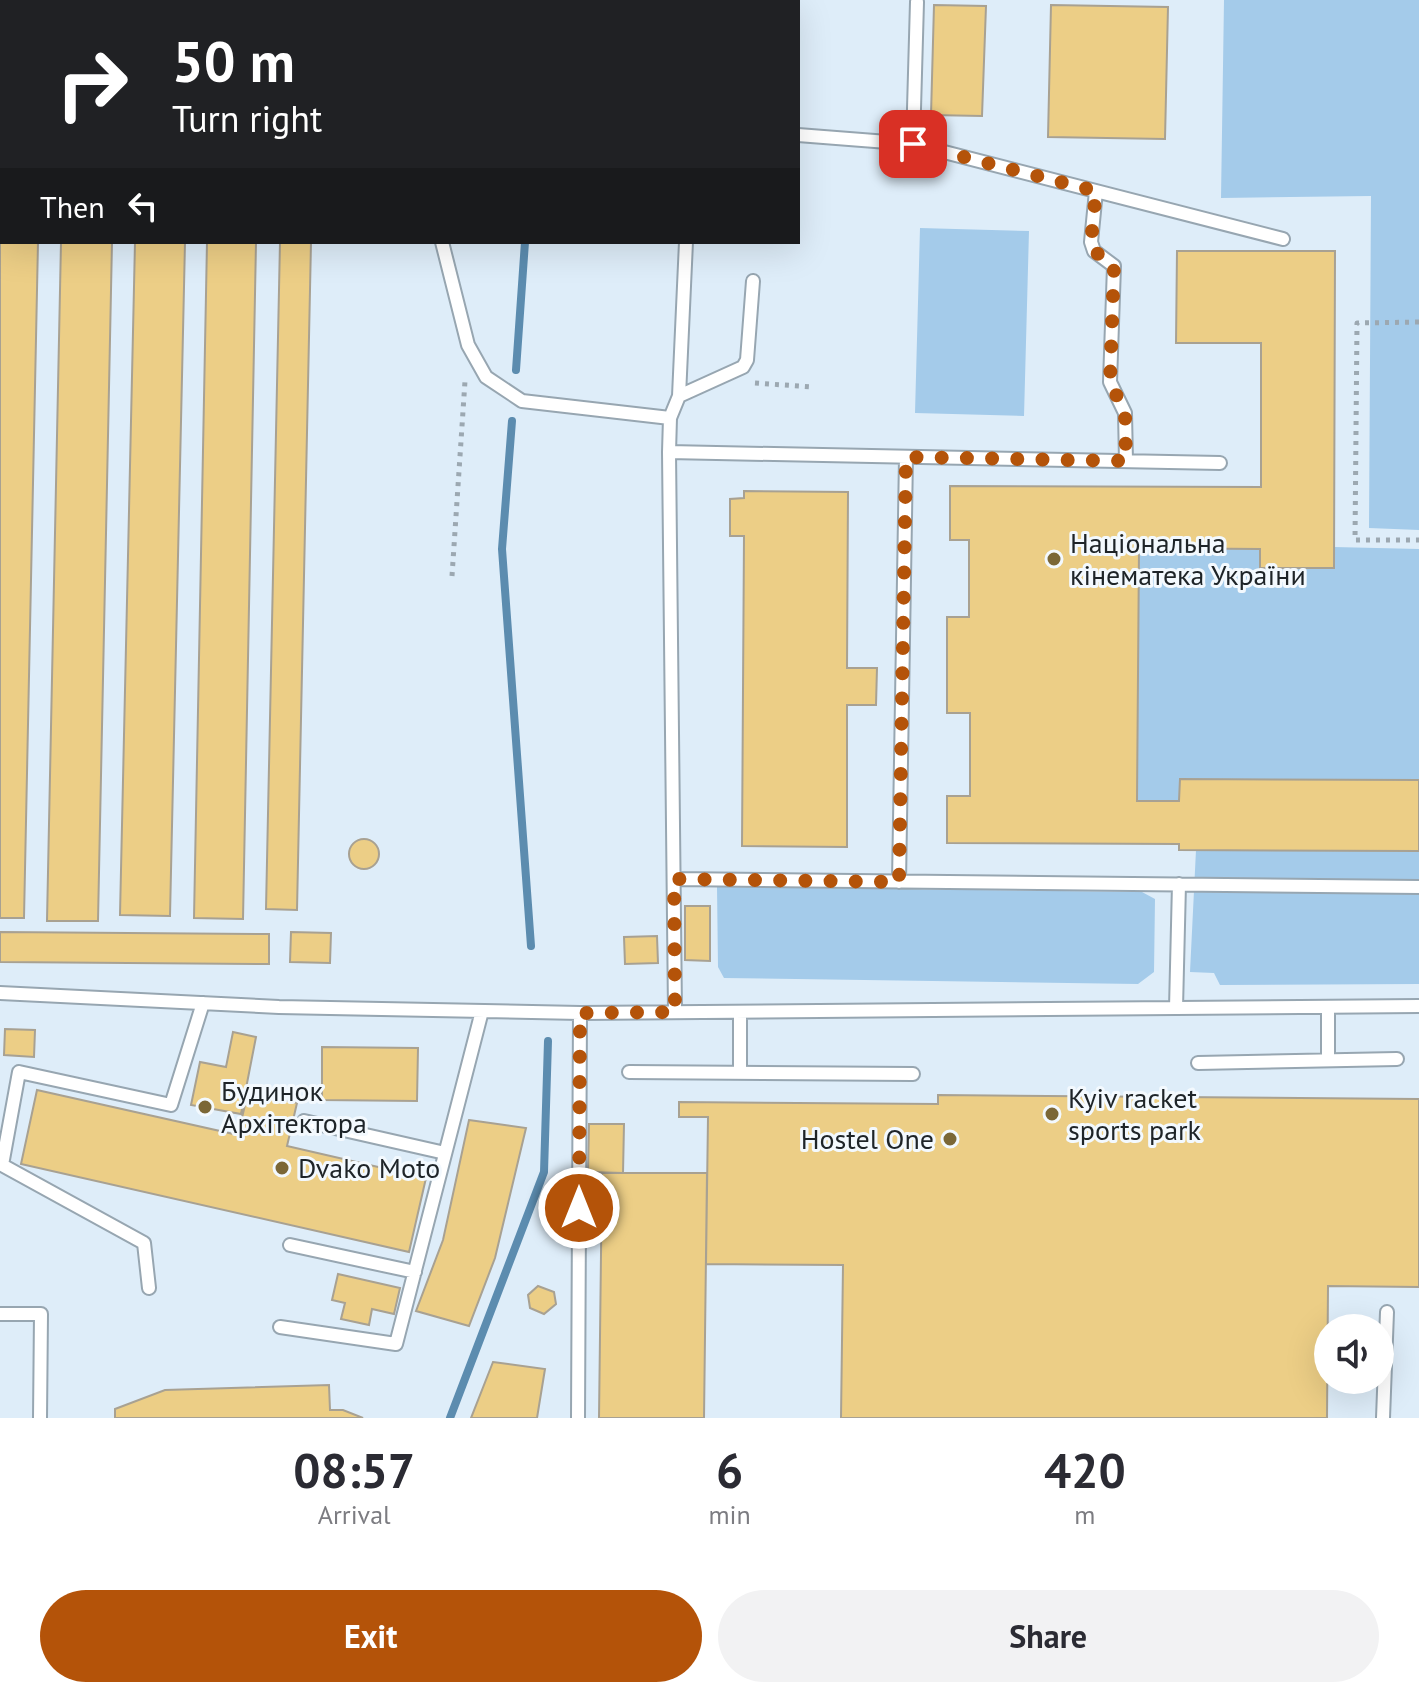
<!DOCTYPE html>
<html lang="en">
<head>
<meta charset="utf-8">
<style>
  :root { --surface:#fff; --page:#f2f2f3; --text:#2b2b33; --muted:#7c7c81; --accent:#b45309 }
  body { margin:0; font-family:"PT Sans",sans-serif; background:var(--page); color:var(--text); height:100vh; display:flex; flex-direction:column; font-size:30px; white-space:nowrap }
  * { box-sizing:border-box; margin:0 }
  p { font-size:26px; color:var(--muted) }
  .icon { flex:none; width:44px; height:44px; fill:none; stroke:currentColor; stroke-width:2; stroke-linecap:round; stroke-linejoin:round }
  .map { position:relative; height:1418px; overflow:hidden }
  .details { display:flex; flex-direction:column; background:var(--surface); flex:1 }
  .details>* { flex:none }
  .banner { position:absolute; left:0px; top:0px; width:800px; height:244px; box-shadow:0 8px 32px #0002; background:#202124; color:#fff; overflow:hidden }
  .controls { position:absolute; left:1314px; top:1314px; display:grid; gap:16px }
  .controls a { display:grid; place-items:center; width:80px; height:80px; border-radius:50%; background:var(--surface); box-shadow:0 8px 32px #0002; font-size:40px }
  .pin { position:absolute; display:grid; place-items:center; width:68px; height:68px; color:#fff; margin:-34px; border-radius:16px; box-shadow:0 4px 12px #0006 }
  .me { position:absolute; width:88px; margin:-44px; rotate:0deg; stroke-linejoin:round; filter:drop-shadow(0 0 6px #0008) }
  .turn { display:flex; align-items:center; gap:28px; height:168px; padding:0 40px; font-size:36px }
  .turn .icon { width:104px; height:104px; stroke-width:2.5 }
  .turn b { display:block; font-size:56px; line-height:68px }
  .then { display:flex; align-items:center; height:76px; padding:0 40px; background:#0003; gap:16px; font-size:30px }
  .eta { display:flex; justify-content:space-evenly; align-items:center; height:136px; text-align:center }
  .eta b { font-size:48px; font-weight:700; line-height:56px }
  .button { display:flex; gap:16px; margin-top:auto; padding:16px 40px }
  .button a { flex:1; height:92px; border-radius:48px; background:var(--accent); color:#fff; font-size:32px; font-weight:700; line-height:92px; text-align:center }
  .button a+a { background:var(--page); color:var(--text) }
  .map>svg:first-child { display:block }
  .green { fill:#a4cbea }
  .lines { fill:none; stroke-linecap:round; stroke-linejoin:round }
  .stream { stroke:#5c8caf; stroke-width:8 }
  .building { fill:#ecce86; stroke:#a8a192; stroke-width:2 }
  .service-casing { stroke:#97a6b1; stroke-width:16 }
  .path { stroke:#9ca8b1; stroke-width:5; stroke-dasharray:4 6; stroke-linecap:butt }
  .service { stroke:#fff; stroke-width:12 }
  .route { stroke:#b45309; stroke-width:14; stroke-dasharray:0 25.2 }
  .poi-dot { fill:#7b6736; stroke:#f3f9fe; stroke-width:3 }
  .labels { text-anchor:middle; stroke-width:6; stroke-linejoin:round; paint-order:stroke }
  .poi-label { font-size:28px; fill:#1e2428; stroke:#f3f9fe; text-anchor:start }
</style>
</head>
<body>
<div class="map">
<svg width="1419" height="1418" viewBox="0 0 1419 1418">
  <rect width="100%" height="100%" fill="#deedf9"/>
  <path class="green" d="M1224,0H1419V530L1369,528L1371,196L1221,198Z
    M920,228L1029,231L1024,416L915,413Z
    M1334,547L1419,549V780L1180,779L1179,801H1137L1139,548L1260,549L1261,568H1333Z
    M1196,850L1419,851V984L1220,985L1214,973L1190,972Z
    M717,887L1142,892L1155,899L1154,972L1138,984L724,978L718,967Z"/>
  <g class="lines">
    <path class="stream" d="M542,2V0
      M516,370L525,242
      M512,421L502,549L531,946
      M450,1418L544,1172L548,1041"/>
  </g>
  <path class="building" d="M934,5L986,6L982,116L931,115Z
    M1051,5L1168,7L1165,139L1048,137Z
    M0,227L2,242H38L24,918H0Z
    M61,242H112L98,921H47Z
    M135,242H185L170,916L120,915Z
    M207,242H256L243,919L194,918Z
    M280,242H311L297,910L266,909Z
    M1177,251H1335L1334,568H1260V549L1139,548L1137,801H1179L1180,779L1419,780V851L1179,850V844L947,843V796H970V713H947V617H969V540H950V486L1261,487V343H1176Z
    M744,491L848,492L847,668H877L876,705H847V847L742,846L744,536H730V499L744,498Z
    M349 854a15 15 0 1 1 30 0a15 15 0 1 1-30 0Z
    M685,906H710V961L685,960Z
    M0,932L269,934V964L0,962Z
    M291,932L331,933L330,963L290,962Z
    M657,936L658,963L625,964L624,937Z
    M5,1029L35,1030L34,1057L4,1055Z
    M233,1032L256,1037L241,1114L191,1105L200,1062L226,1067Z
    M322,1047L418,1048L417,1101L322,1100Z
    M37,1090L238,1135L248,1092L297,1103L287,1146L426,1178L409,1252L21,1164Z
    M938,1095L1419,1099V1287L1328,1286L1327,1418H841L843,1265L706,1264L708,1117H679V1102L938,1104Z
    M469,1120L526,1128L495,1258L469,1326L416,1311L443,1240Z
    M589,1124H624L623,1173L588,1172Z
    M602,1173H707L704,1418H599Z
    M338,1274L400,1288L394,1314L372,1309L369,1325L341,1319L345,1303L332,1300Z
    M538,1286L554,1292L556,1304L544,1314L530,1308L528,1295Z
    M493,1362L545,1369L537,1418H471Z
    M329,1385L330,1410H343L363,1418H115V1409L165,1390Z"/>
  <g class="lines">
    <defs>
      <path id="service" d="M233,0L235,2
        M383,0L384,2
        M798,135L913,144L1283,239
        M913,144L917,2
        M1096,191L1091,242L1094,251L1114,266L1110,382L1125,413L1126,461
        M442,242L468,345L486,377L522,401L670,418
        M679,396L743,367L747,360L753,281
        M669,452L670,418L679,396L686,242
        M674,879L1419,887
        M899,882L906,457
        M0,993L279,1007L580,1013L1419,1006
        M1328,1007V1060
        M1176,1008L1179,884
        M675,1012L669,452L1220,463
        M740,1012V1073
        M1198,1063L1397,1059
        M629,1072L913,1074
        M304,1121L445,1153
        M290,1245L415,1272
        M149,1288L144,1243L2,1165L19,1072L171,1105L203,1003
        M0,1314H41L40,1418
        M280,1327L396,1344L482,1011
        M578,1418L580,1013
        M1383,1418L1387,1312"/>
    </defs>
    <use href="#service" class="service-casing"/>
    <path class="path" d="M1419,322L1357,323L1355,540H1419
      M755,383L813,387
      M452,576L465,381"/>
    <use href="#service" class="service"/>
  </g>
  <g class="lines">
    <path class="route" d="M579,1208L580,1013L675,1012L674,879L899,882L906,457L1126,461L1125,413L1110,382L1114,266L1094,251L1091,242L1096,191L913,144"/>
  </g>
  <g class="poi-dot">
    <circle cx="1054" cy="559" r="8"/>
    <circle cx="205" cy="1107" r="8"/>
    <circle cx="1052" cy="1114" r="8"/>
    <circle cx="950" cy="1139" r="8"/>
    <circle cx="282" cy="1168" r="8"/>
  </g>
  <g class="labels">
    <g class="poi-label">
      <text x="1070" y="553">Національна<tspan x="1070" dy="32">кінематека України</tspan></text>
      <text x="221" y="1101">Будинок<tspan x="221" dy="32">Архітектора</tspan></text>
      <text x="1068" y="1108">Kyiv racket<tspan x="1068" dy="32">sports park</tspan></text>
      <text x="934" y="1149" text-anchor="end">Hostel One</text>
      <text x="298" y="1178">Dvako Moto</text>
    </g>
  </g>
</svg>
<div class="controls">
<a><svg class="icon" aria-label="sound" viewBox="0 0 24 24"><path d="M4 9h4l5-4v14l-5-4H4zM17 9q2 3 0 6"/></svg></a>
</div>
<div class="pin" style="left:913px;top:144px;background:#d93025"><svg class="icon" aria-label="arrive" viewBox="0 0 24 24"><path d="M6 21V4h12l-3 4 3 4H6"/></svg></div>
<svg class="me" style="left:579px;top:1208px" viewBox="-20 -20 40 40"><circle r="17" fill="#b45309" stroke="#fff" stroke-width="3"/><path d="M0-11L8 9 0 5-8 9z" fill="#fff"/></svg>
<div class="banner">
<div class="turn"><svg class="icon" aria-label="right" viewBox="0 0 24 24"><path d="M7 20v-9h11M14 6l5 5-5 5"/></svg><div><b>50 m</b>Turn right</div></div>
<div class="then">Then<svg class="icon" aria-label="left" viewBox="0 0 24 24"><path d="M17 20v-9H6M10 6l-5 5 5 5"/></svg></div>
</div>
</div>
<section class="details">
<div class="eta">
<div><b>08:57</b><p>Arrival</p></div>
<div><b>6</b><p>min</p></div>
<div><b>420</b><p>m</p></div>
</div>
<div class="button"><a>Exit</a><a>Share</a></div>
</section>
</body>
</html>
